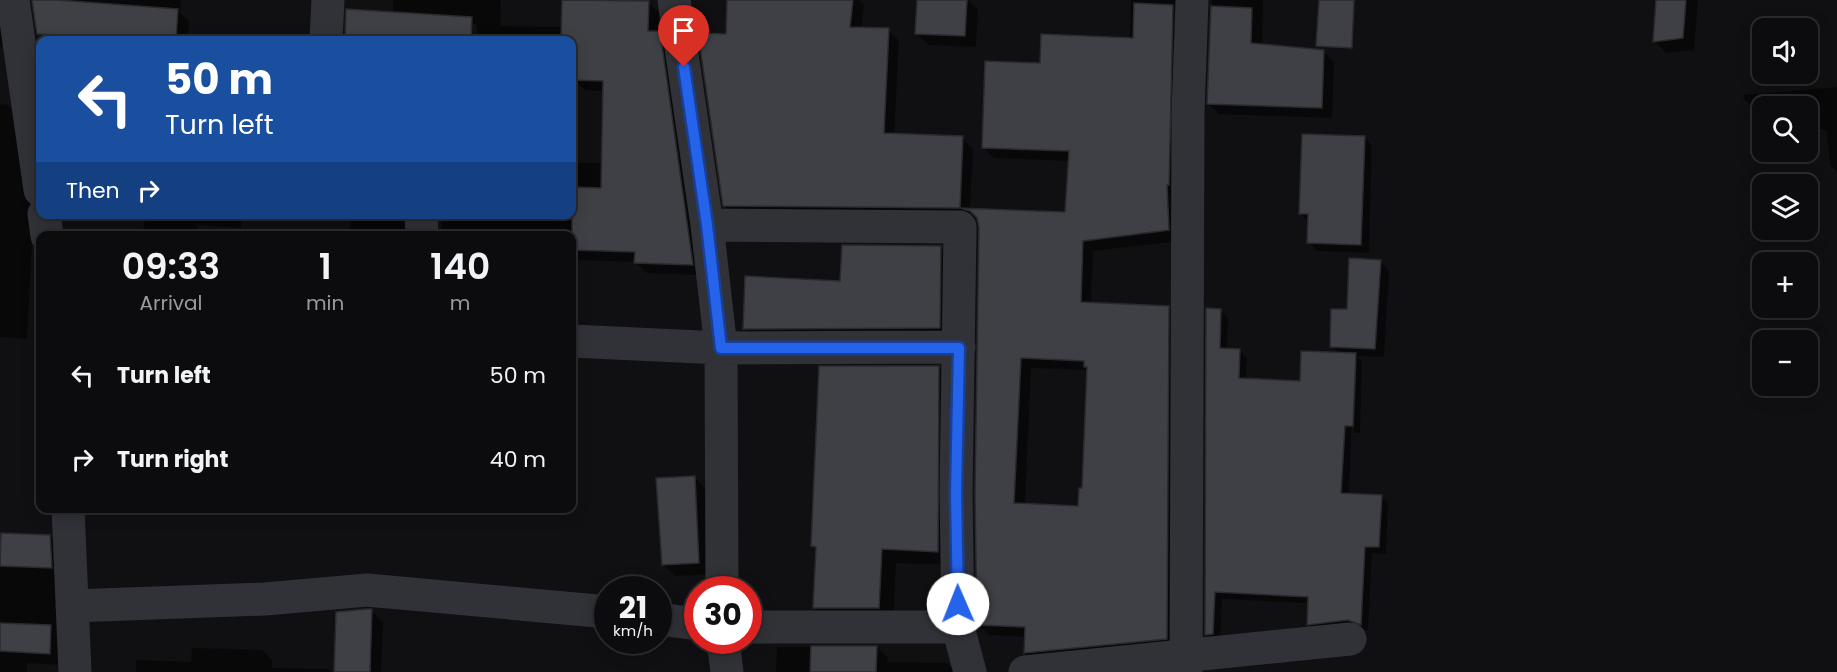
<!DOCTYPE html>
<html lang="en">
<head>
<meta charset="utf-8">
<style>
  :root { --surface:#0c0c0e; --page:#1a1a1c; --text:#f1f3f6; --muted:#9a9b9e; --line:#2c2c2e }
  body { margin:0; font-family:Poppins,sans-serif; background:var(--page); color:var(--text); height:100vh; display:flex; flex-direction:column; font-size:22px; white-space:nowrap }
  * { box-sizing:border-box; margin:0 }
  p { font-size:20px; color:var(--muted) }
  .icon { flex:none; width:33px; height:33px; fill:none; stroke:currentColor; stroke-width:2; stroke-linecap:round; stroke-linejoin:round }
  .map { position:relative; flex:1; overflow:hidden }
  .drawer { position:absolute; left:36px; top:231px; width:540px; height:282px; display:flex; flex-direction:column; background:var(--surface); border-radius:12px; box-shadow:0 3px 15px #0003,0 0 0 2px var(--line) }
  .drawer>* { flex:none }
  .top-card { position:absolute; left:36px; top:36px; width:540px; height:183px; border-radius:12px; box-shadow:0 3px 15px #0003,0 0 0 2px var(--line); background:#1a4fa0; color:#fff; overflow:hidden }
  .controls { position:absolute; left:1752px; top:18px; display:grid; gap:12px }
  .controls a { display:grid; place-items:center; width:66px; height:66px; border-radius:12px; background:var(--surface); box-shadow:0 3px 15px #0003,0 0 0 2px var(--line); font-size:30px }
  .speed { position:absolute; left:594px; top:576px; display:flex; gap:12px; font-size:30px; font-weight:700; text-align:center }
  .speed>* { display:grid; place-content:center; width:78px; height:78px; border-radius:50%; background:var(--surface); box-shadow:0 3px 15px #0003,0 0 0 2px var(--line); line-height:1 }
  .speed small { font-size:15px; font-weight:400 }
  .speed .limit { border:9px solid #d22; background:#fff; color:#111 }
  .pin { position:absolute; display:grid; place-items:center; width:51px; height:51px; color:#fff; margin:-62px -26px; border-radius:50% 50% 50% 0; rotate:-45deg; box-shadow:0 0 6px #0007 }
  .pin .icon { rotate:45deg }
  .me { position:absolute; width:66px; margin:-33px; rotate:359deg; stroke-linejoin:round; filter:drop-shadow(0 0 4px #0008) }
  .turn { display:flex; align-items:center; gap:21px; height:126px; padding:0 30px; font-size:27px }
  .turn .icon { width:78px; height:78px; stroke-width:2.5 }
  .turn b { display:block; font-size:42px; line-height:51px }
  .then { display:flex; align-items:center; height:57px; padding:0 30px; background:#0003; gap:12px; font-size:22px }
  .eta { display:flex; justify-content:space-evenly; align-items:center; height:102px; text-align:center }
  .eta b { font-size:36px; font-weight:600; line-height:42px }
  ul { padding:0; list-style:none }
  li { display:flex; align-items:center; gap:18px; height:84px; padding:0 30px }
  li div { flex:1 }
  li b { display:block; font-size:22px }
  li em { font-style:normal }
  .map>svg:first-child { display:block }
  .shadow { fill:#0007; fill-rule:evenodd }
  .building { fill:#3f4045; stroke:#2a2a2e; stroke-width:1.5; fill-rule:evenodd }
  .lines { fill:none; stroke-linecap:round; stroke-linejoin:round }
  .minor { stroke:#313237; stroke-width:33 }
  .route-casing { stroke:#184099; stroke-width:15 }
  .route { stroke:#2563eb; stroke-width:10 }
</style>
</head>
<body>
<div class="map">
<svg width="1837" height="672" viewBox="0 0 1837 672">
  <rect width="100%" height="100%" fill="#101012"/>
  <path class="shadow" d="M0,0L8,42L2,41V47H0Z
    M33,0H181L180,13L189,21L187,40H46L38,33Z
    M393,0H501L500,26L563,27L564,0H630V2H648L659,13L658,32L670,43L703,275L647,273L635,262L572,260V236H442L441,214H572V163H603L605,91L585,90L574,79V67H572V40H477V24L425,23L428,26V40H346L348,11L393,14Z
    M729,0H859L864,5L861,29L889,30L899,41L894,135L962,138L973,149L970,210L1067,214L1070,161L994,158L983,147L1042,64L1130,39L1131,0H1188L1179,241L1093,251L1091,304L1168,307L1179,318L1178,649L1036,663L1025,653L1026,637L989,635L978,624L980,227L979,220L972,218L736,217L725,206ZM1031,368L1088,370L1083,490L1080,508L1025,505Z
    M918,0H968L978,10L976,47L929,45L917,34Z
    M1212,0H1263L1262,45L1323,51L1334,62L1332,118L1219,114L1209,104Z
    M1658,0H1698L1694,50L1666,53L1655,41Z
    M1837,87V172L1830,165L1827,131L1808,126V106H1762V116L1744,99V95Z
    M0,104L8,105L22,118L34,203L27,339L0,337Z
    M1364,137L1372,146L1369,253L1317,251L1309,242V222L1300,213Z
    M145,214H242L241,228L198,225L197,236H143Z
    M351,214H416L413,236H349Z
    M940,247L952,259L951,339L756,340L744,329L842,282Z
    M1380,261L1389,271L1384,357L1357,356L1362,361L1360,433H1354L1357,359H1354L1349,494L1381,496L1388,503L1386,554L1372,553L1368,631L1357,627L1316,631L1308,624L1309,603L1222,599L1220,641L1214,642L1206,634L1220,310L1228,318L1227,350L1240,351L1247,358L1246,379L1301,382L1339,353L1332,346L1348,311Z
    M939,367L953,381L952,565L896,563L893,622H829L815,608L817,550L812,546Z
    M694,477L706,489L710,574L675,576L663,564Z
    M2,535L50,537L61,548V665L27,663V672H0V572Z
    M371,611L383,622L381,672H336Z
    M777,647H877L888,658L887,662L947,663L956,672H776Z
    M192,648L262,650L272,660V668L328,669L331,672H136V660L191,662Z"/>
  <path class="building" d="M32,0H58L178,9L176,40H105V37L37,34Z
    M562,0L649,1L648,31H660L693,265L634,263L635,252L572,250V187L601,188L603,81L572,80L573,44H572V40H561Z
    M727,0H853L850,27L889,28L884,133L963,136L960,208L1065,212L1069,151L982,148L985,61L1040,63L1041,34L1133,38L1134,3L1173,5L1169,185H1167L1169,230L1083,241L1081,302L1169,306L1167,639L1024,653L1025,627L977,625L975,493L979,227L977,218L970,211L960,208L723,206L698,33L726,34ZM1021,358L1084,361V367H1087L1082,488H1079L1078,506L1014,503Z
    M917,0H967L965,36L915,34Z
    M1319,0H1354L1352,48L1316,46Z
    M1656,0H1686L1683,38L1653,42Z
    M1211,6L1252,8L1251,43L1324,50L1322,108L1207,104Z
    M346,9L472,17L471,40H345Z
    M1302,134L1365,136L1361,245L1307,243L1308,214H1299Z
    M842,245L941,246L940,328L743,329L745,276L840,281Z
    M1349,258L1381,260L1375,349L1330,347L1331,309H1347Z
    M1206,308L1221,309L1220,348L1240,349L1239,378L1300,381L1301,351L1356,353L1353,426H1345L1341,493L1382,495L1379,547H1365L1361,625L1348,620L1307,625L1308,597L1215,592L1213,634L1205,635Z
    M819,366H939L938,552L882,549L879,608H813L816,547L811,546Z
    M695,476L699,563L662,565L656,478Z
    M1,533L50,535L52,568L0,566Z
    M367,609H372L370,672H334L336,612Z
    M0,623L51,625L50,654L0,651Z
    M811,646H877L876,672H810Z"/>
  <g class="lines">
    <path class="minor" d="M13,0L40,190
      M674,0L707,225L721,348L722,590
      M326,40L328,0
      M44,214L47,236
      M421,214L422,236
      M707,225L960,227L956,493L958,627L970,672
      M572,341L721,348L959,347
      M68,508L75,672
      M72,606L265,599L367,590L608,612
      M658,619L698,624
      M748,627H958
      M723,640L727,672
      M1025,672L1350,639
      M1186,672L1188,113L1192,0"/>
  </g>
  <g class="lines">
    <defs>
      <path id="route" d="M684,67L707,225L721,348H959L956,493L958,604"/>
    </defs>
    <use href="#route" class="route-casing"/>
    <use href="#route" class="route"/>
  </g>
</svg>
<div class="controls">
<a><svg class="icon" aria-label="sound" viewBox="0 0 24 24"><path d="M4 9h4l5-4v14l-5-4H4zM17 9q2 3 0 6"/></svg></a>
<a><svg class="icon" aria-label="search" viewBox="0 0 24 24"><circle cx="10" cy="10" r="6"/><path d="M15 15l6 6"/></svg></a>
<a><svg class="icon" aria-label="layers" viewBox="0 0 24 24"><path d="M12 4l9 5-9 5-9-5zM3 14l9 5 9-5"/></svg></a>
<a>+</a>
<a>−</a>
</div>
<div class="speed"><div>21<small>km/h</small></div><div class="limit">30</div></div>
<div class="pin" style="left:684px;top:67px;background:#d93025"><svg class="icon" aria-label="arrive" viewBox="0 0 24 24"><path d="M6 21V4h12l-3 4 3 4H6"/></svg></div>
<svg class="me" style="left:958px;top:604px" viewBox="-20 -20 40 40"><circle r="19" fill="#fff"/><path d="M0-13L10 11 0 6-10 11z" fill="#2563eb"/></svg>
<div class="top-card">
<div class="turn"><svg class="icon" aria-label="left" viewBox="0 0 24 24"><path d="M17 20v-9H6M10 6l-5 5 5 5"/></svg><div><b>50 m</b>Turn left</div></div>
<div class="then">Then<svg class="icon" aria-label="right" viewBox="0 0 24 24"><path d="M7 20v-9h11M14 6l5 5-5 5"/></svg></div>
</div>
<section class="drawer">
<div class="eta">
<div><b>09:33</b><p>Arrival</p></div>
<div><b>1</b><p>min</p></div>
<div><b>140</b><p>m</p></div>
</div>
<ul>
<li><svg class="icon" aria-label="left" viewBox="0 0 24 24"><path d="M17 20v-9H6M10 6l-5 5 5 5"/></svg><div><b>Turn left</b></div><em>50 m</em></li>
<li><svg class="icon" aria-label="right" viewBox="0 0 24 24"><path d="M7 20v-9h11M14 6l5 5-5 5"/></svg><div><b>Turn right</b></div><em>40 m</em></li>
</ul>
</section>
</div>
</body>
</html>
